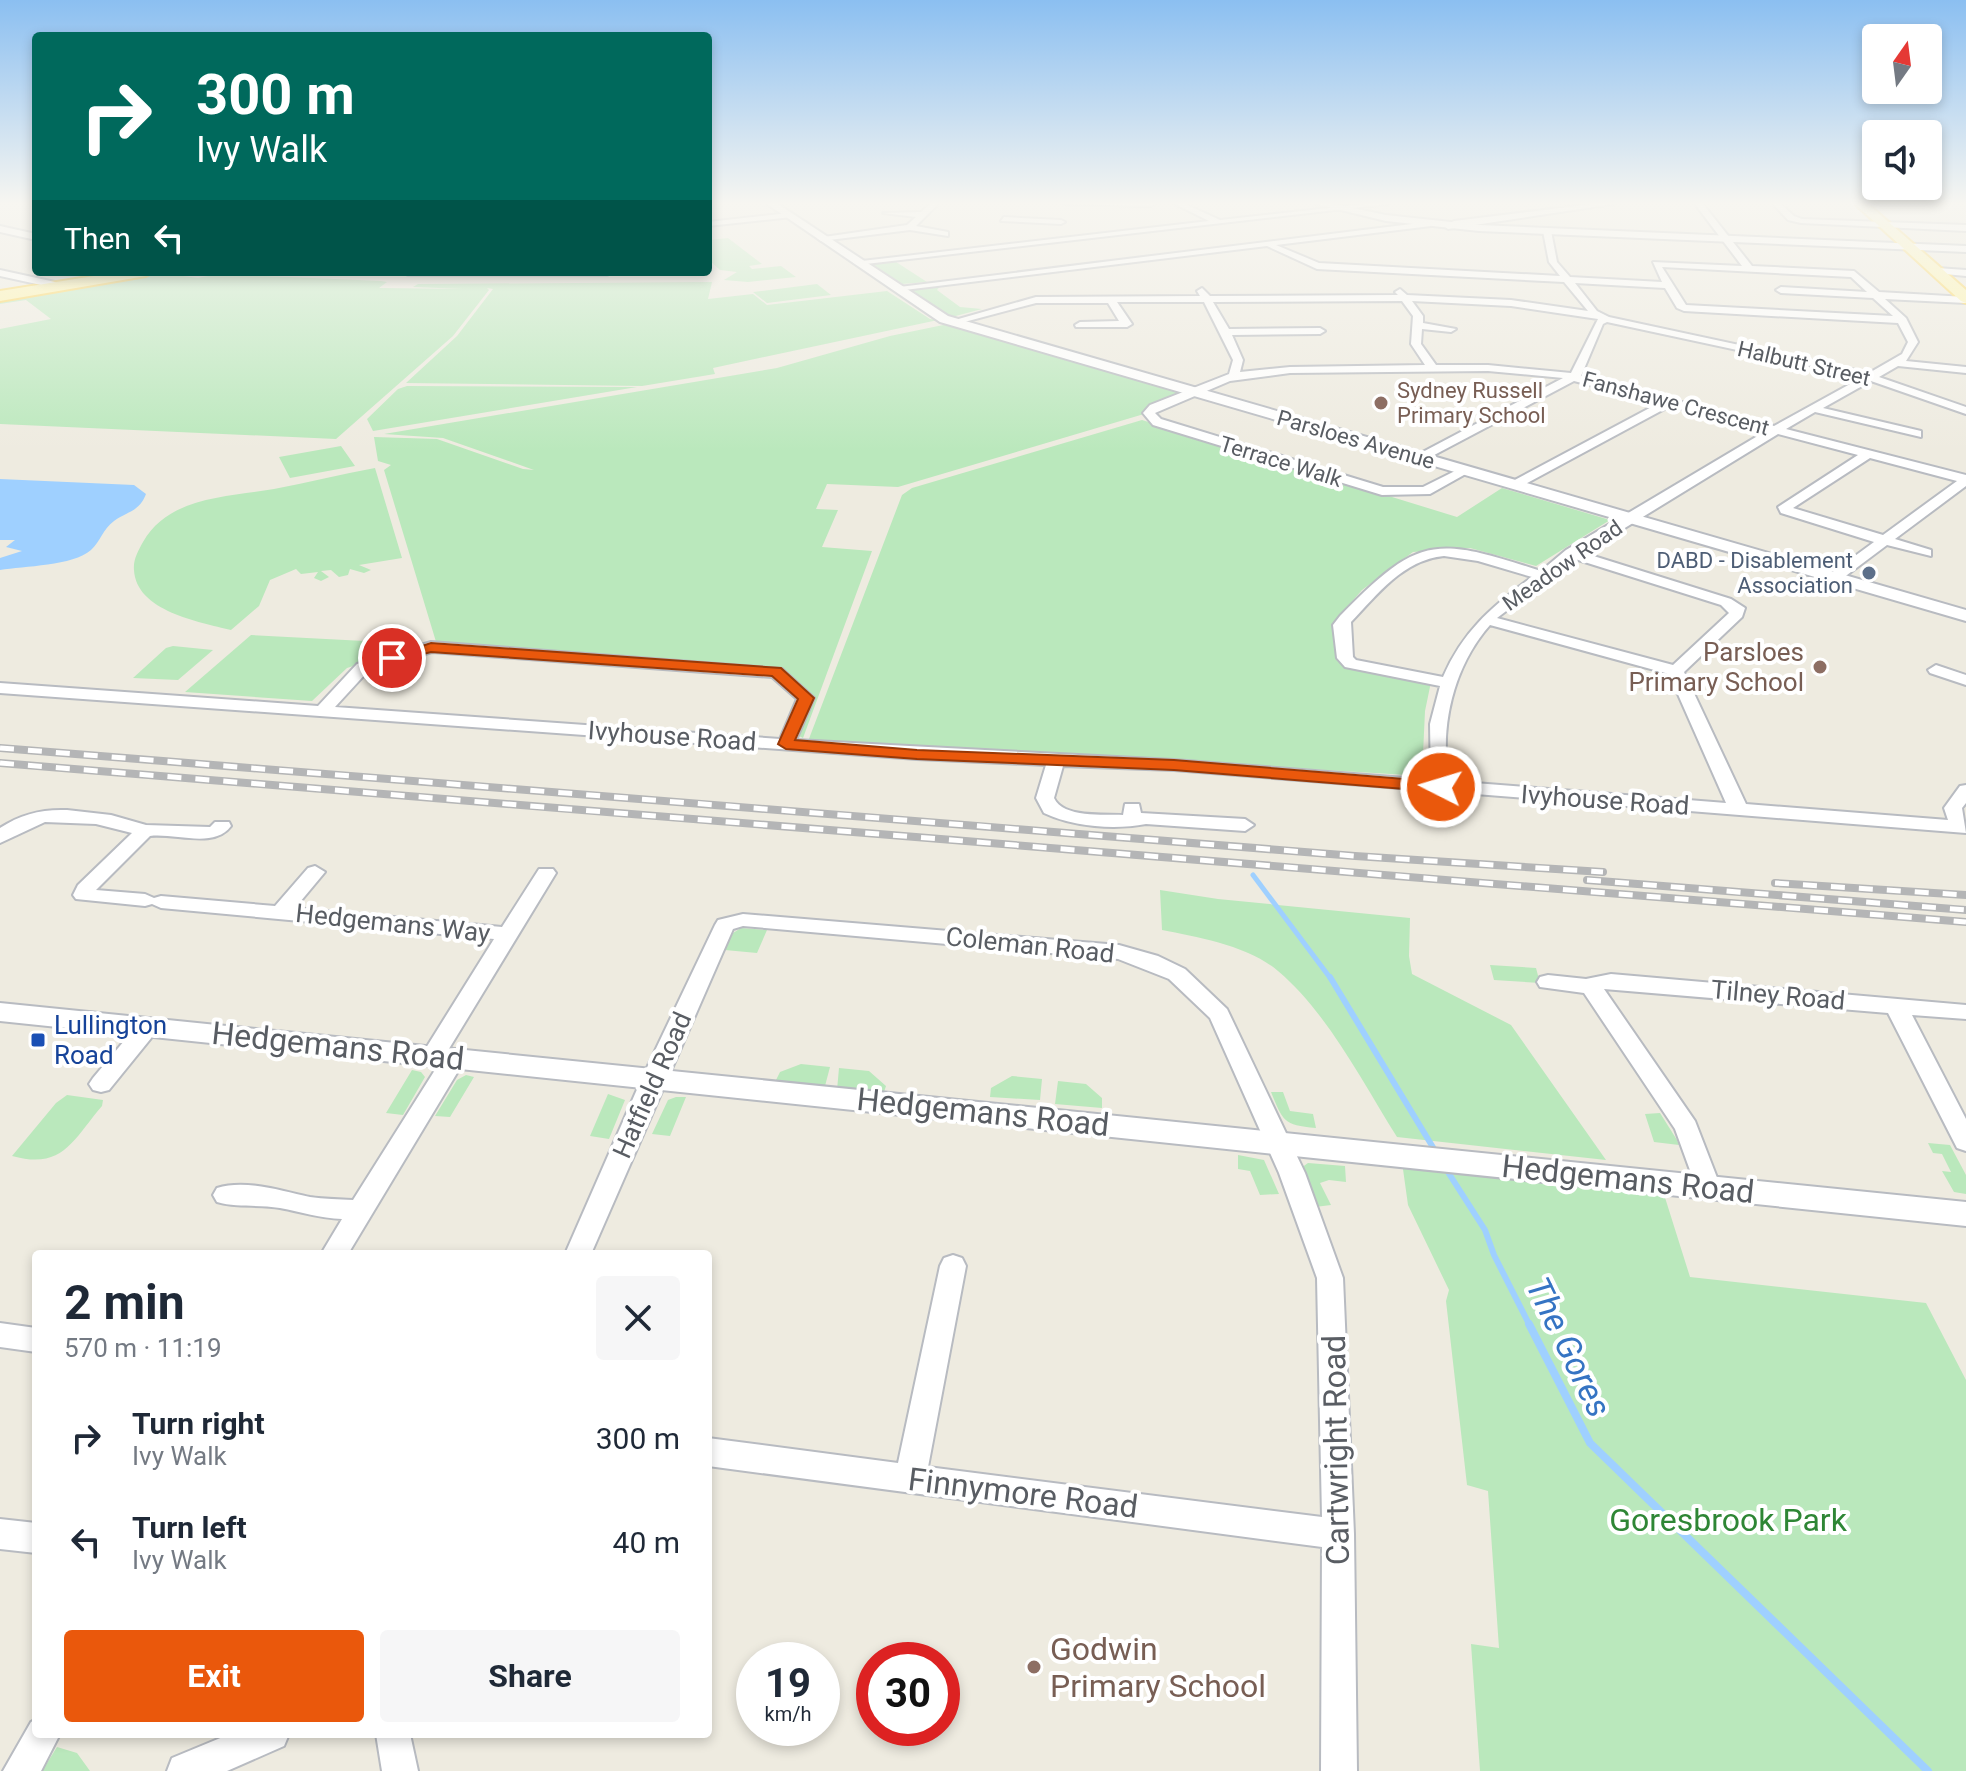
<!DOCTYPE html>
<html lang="en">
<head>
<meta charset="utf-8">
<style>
  :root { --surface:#fff; --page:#f6f6f7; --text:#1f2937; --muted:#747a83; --accent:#ea580c }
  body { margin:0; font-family:Roboto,sans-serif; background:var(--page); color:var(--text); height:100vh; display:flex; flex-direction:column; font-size:30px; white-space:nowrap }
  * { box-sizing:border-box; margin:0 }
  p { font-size:26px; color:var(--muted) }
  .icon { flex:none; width:44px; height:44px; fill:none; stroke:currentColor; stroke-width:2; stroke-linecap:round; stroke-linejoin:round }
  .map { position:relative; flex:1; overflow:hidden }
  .panel { position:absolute; left:32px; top:1250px; width:680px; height:488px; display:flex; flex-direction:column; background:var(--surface); border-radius:8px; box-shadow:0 4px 12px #0003 }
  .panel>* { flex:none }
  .top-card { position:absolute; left:32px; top:32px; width:680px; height:244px; border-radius:8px; box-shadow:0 4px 12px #0003; background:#00695c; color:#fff; overflow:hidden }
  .needle { width:52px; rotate:14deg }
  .fabs { position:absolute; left:1862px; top:24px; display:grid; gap:16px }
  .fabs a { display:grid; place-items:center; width:80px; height:80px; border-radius:8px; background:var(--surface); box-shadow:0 4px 12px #0003; font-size:40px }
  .speed { position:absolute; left:736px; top:1642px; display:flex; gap:16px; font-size:40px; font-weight:700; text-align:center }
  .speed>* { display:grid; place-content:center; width:104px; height:104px; border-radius:50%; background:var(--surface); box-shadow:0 4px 12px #0003; line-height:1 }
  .speed small { font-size:20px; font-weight:400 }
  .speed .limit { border:12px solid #d22; background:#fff; color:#111 }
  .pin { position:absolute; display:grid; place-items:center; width:68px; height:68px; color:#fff; margin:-34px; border:4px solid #fff; border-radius:50%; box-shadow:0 2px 8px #0007 }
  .me { position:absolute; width:88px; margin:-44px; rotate:275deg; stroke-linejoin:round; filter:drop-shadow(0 0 6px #0008) }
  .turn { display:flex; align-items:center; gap:28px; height:168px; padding:0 32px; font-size:36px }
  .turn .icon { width:104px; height:104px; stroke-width:2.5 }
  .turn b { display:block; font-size:56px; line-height:68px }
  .then { display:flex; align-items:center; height:76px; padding:0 32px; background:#0003; gap:16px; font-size:30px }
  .round { display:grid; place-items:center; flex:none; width:84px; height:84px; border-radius:8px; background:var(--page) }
  .summary { display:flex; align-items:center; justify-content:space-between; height:136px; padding:0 32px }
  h1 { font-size:48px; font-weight:700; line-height:60px }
  .action { display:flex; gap:16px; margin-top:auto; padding:16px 32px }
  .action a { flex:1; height:92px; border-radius:8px; background:var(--accent); color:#fff; font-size:32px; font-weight:700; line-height:92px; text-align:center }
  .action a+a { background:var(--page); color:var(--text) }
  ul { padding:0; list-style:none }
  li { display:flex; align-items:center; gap:24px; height:104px; padding:0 32px }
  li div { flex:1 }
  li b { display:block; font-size:30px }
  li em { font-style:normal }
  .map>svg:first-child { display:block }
  .green { fill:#bae8bc }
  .water { fill:#9fd0ff }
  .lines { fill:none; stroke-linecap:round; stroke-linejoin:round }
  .stream-far2 { stroke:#9fd0ff; stroke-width:5 }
  .stream-far1 { stroke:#9fd0ff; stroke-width:6 }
  .stream { stroke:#9fd0ff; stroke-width:8 }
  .minor-casing { stroke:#b8bbc1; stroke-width:4 }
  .tertiary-casing { stroke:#b8bbc1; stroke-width:4 }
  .primary-casing { stroke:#fdd34a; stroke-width:4 }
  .minor { fill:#fff; fill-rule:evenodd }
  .tertiary { fill:#fff; fill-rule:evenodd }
  .primary { fill:#fff5a4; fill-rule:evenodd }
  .rail-casing { stroke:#b4b5b6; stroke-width:8 }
  .rail { stroke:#fff; stroke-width:5; stroke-dasharray:14; stroke-linecap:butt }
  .route { fill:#ea580c; stroke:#983908; stroke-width:2 }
  .education-dot { fill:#8d6e63; stroke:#fff; stroke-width:3 }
  .service-dot { fill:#5c6f8a; stroke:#fff; stroke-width:3 }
  .transit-dot { fill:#1a4fb4; stroke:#fff; stroke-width:3 }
  .labels { text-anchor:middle; stroke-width:8; stroke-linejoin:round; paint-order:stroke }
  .far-street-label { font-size:22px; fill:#595d63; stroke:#fff }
  .far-education-label { font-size:22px; fill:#785e54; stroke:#fff; text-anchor:start }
  .far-service-label { font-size:22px; fill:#4e5e75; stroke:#fff; text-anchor:end }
  .education-label { font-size:26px; fill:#785e54; stroke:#fff; text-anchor:end }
  .street-label { font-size:26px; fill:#595d63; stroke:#fff }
  .transit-label { font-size:26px; fill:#164399; stroke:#fff; text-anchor:start }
  .near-street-label { font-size:32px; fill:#595d63; stroke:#fff }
  .near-park-label { font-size:32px; fill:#2e8635; stroke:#fff }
  .near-education-label { font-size:32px; fill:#785e54; stroke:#fff; text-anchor:start }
  .near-water-label { font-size:34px; font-style:italic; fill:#3574c3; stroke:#fff }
</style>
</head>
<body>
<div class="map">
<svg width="1966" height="1771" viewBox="0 0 1966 1771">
  <rect width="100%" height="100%" fill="#eeebe0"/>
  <path class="green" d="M728,238L762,264L749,266L752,269L781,266L796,277L748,282L724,280L737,272L720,270L708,259V240Z
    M893,260L927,282L902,284L870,263Z
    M154,272L198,278L218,274L381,281L387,282L379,288L463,289L413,287L418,284L712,282L708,299L753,294L767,305L887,291L930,319L938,320L713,368L715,374L642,386L406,383L457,336L493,289L487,288L489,290L453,336L336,439L0,424V329L51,319L26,300L0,304V297Z
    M817,284L831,295L767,303L753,292Z
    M941,285L937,290L960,307L982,309L952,317L910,290Z
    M948,324L1182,392L1151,404L1144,414L898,487L827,484L816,509L838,510L822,547L872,551L803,738L797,735L812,695L781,668L437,645L384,470L391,465L378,461L374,437L437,439L523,469L534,470L443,438L384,434L777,368L890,336Z
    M407,386L637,387L373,431L367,419L398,389Z
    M1142,420L1457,517L1502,488L1610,520L1536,566L1470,548L1413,552L1362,590L1335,621L1339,662L1431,682L1425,711L1422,776L1147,759L807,744L902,495L912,488Z
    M341,446L355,466L290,478L279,457Z
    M375,468L402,558L359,565L371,570L364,573L350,569L348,575L339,577L331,570L321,571L329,577L321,581L314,578L318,572L301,574L296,569L270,580L259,606L231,630C199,622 136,611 134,570C133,560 138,551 143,542C169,496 229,497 274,489C307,483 341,474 375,468Z
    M251,635L422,644L347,668L312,701L185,692Z
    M173,646L213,650L178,680L133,678L166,648Z
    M1160,890L1218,899L1410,918L1409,956L1412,974L1511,1025L1606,1160L1397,1137C1363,1083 1327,1012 1278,971C1249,946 1198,937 1162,930Z
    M741,928L767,930L757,953L725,950L733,933Z
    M1490,965L1536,968L1540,983L1494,980Z
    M801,1064L830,1067L825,1086L815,1089L774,1084L780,1072Z
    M839,1068L869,1071L886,1086L883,1095L837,1090Z
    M412,1070L421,1072L425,1077L403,1115L386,1113Z
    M466,1075L474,1077L450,1117L435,1116L457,1080Z
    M1012,1076L1042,1079L1040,1100L990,1097L991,1088Z
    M1058,1081L1086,1084L1102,1098V1108L1055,1104Z
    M1271,1092H1283L1290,1111L1313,1114L1316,1128C1283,1125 1283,1121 1271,1092Z
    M608,1094L625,1100L609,1139L590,1136Z
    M67,1095L103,1100L102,1106C72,1141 63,1170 12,1156L56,1103Z
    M676,1097H686L670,1136L652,1134L668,1100Z
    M1660,1113L1677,1140L1679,1145L1654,1142L1645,1114Z
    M1928,1143L1950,1145L1966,1175V1194L1954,1192L1942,1171L1951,1172L1942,1154L1933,1153Z
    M1238,1155L1264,1160L1279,1194L1260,1195L1250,1171L1238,1169Z
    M1402,1162L1662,1188L1690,1277L1926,1303L1966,1380V1771H1480L1471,1644L1499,1648L1488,1491L1467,1485L1446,1301L1449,1290L1408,1205Z
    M1308,1163L1345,1166L1346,1182L1329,1180L1320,1183L1331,1205L1315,1207L1301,1168Z
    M57,1747L77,1753L90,1771H42Z"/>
  <path class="water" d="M0,479L134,485L146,494C139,512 128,511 114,521C103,529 100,542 91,550C73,566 24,566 0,570V558L22,551L6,547L15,540H0Z"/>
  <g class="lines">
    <path class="stream-far2" d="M1253,875L1331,979"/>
    <path class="stream-far1" d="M1330,977L1437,1154
      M1446,1169L1485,1230L1494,1255L1530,1326"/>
    <path class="stream" d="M1529,1324L1590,1443L1928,1771"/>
    <defs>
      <path id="minor" d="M930,204H938L916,226L948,232V236L910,230L821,241L817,238L907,225L916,217L883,213L921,212Z
        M1064,204H1155L1151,206Z
        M1175,204H1185L1220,220L1365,204H1388L857,265L853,262L1209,221Z
        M1592,204H1613L1448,229L1444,226L1454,221Z
        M1695,204H1703L1752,266L1854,271L1879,292L1966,297V303L1885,299L1906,318L1918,342L1906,361L1966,367V373L1898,366L1879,377L1966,407V414L1871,381L1823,408L1921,431V437L1815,412L1786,429L1966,475V486L1895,539L1931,550V556L1887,545L1839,581H1829V575L1874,542L1781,513L1778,507L1858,455L1778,434L1584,553L1731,599L1745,608L1742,617L1684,672L1746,804L1948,820L1944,808L1960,786L1966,785V803L1962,808L1966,833L1174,770L1063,766L1054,798C1063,818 1104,814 1123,815L1125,804H1139L1141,813L1245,819L1254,825L1245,831L1146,824C1115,830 1073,827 1044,813L1036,798L1046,765L917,759L0,693V683L318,706L357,664L431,642L782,669L814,698L796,740L1174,760L1431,780L1430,724L1440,686L1345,667L1337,658L1333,625L1340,616C1419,535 1434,536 1541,571L1566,550L1766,431L1670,406L1516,489L1510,485L1511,482L1659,403L1574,381L1421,462L1417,461V455L1563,378L1488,371L1290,373L1230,381L1155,413L1161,419L1383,487H1423L1461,468L1471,471L1430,494L1382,495L1153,425L1143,413L1150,405L1229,374L1233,360L1204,302H1117L1132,324L1127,327H1076L1075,325L1080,322L1119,321L1108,303H1036L953,325L948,322L1036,297L1200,296L1197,291L1202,288L1210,296L1398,295L1395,292L1400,289L1407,295L1511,300L1588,311L1564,282L1317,269L1267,246L896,291L891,288L1428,222L1431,226L1276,245L1319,263L1560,276L1549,262L1543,231L1547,228L1551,231L1557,262L1570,277L1662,282L1653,262L1742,266ZM1662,267L1851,277L1867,292L1781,287L1776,290L1781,293L1873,298L1893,316L1686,305ZM1575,283L1665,288L1677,308L1684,311L1898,323L1908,342L1902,354L1869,373L1609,317L1597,311ZM1402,301L1413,316L1411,344L1425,365L1290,367L1240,372L1243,360L1232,335L1320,334L1325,331L1320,328L1229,329L1213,302ZM1412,301L1511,306L1598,319L1571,373L1488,365H1436L1421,344L1422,329L1451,332L1456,329L1423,323V316ZM1607,322L1849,374L1861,378L1774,426L1581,376L1603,324ZM1870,458L1957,481L1883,535L1793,508ZM1444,556L1478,561L1532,577C1492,606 1463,631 1443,677L1356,660L1353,657L1351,622C1378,594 1403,560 1444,556ZM1575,559L1721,605L1729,613L1673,665L1497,618ZM1490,625L1669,674L1726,803L1449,781C1439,728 1453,667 1490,625ZM432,652L772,677L797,699L780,739L335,707L369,670Z
        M1773,204H1781L1794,216L1802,219L1966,225V231L1801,223L1788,220Z
        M789,213L792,217L708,226V222Z
        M1004,217L1061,220L1065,222L1061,224L1001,221Z
        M0,226L36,234V240L0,232Z
        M1937,268L1966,270V276L1934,273Z
        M0,270L55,282L60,285L55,288L0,276Z
        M403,272H612L607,275H408Z
        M1936,665L1966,675V685L1930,673L1928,670Z
        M67,810L111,815L146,825L210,827L215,822H229L231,826C214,849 176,833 150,836L96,890L145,894L154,898L161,896L275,906L308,868L315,866L325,872L295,908L502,927L539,869H553L556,873L447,1052H462L466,1058L348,1254H321L342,1219C320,1218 301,1212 280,1208C259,1204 237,1208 217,1202L213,1195L217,1188C246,1179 281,1191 310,1197C324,1199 339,1199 353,1200L440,1062H425L421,1056L494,939L161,908L152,904L145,906L76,899L73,895L78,885L132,833L96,824L45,822L0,843V828C21,814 42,809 67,810Z
        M743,914L1119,945L1158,956L1185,969L1227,1009L1305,1173L1343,1278L1354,1534L1357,1771H1321L1322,1547L708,1466V1438L898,1463L940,1266L944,1258L953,1255L962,1258L966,1266L928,1467L1322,1517L1317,1278L1279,1173L1210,1018L1169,979L1118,959L743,926L733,929L591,1254H565L642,1078L715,925L718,920Z
        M1611,974L1966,1005V1019L1912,1015L1966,1119V1151L1957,1148L1888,1013L1604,989L1695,1121L1721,1188L1717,1195L1708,1198L1699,1195L1675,1129L1584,993L1540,987L1537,982L1540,977L1548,975L1586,979Z
        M148,1019L156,1022L159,1027L156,1032L109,1090L101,1092L93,1090L89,1084L93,1078L140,1022Z
        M0,1323L36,1328V1352L0,1347Z
        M0,1519L36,1523V1553L0,1549Z
        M36,1719V1734H60L41,1771H3L31,1722Z
        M230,1734H289L284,1746L227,1771H167L172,1758Z
        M376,1734H410L418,1771H382Z"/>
      <path id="tertiary" d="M767,204H778L948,316L1966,610V621L940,322Z
        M1316,204H1333L1386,215L1479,225L1966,246V252L1479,231L1386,221Z
        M0,1003L1966,1202V1226L0,1021Z"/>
      <path id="primary" d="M1855,204H1868L1966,290V303L1961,301Z
        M119,272H153L146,276L0,301V291Z"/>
    </defs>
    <use href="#minor" class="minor-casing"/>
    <use href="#tertiary" class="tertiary-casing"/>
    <use href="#primary" class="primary-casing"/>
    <use href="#minor" class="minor"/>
    <use href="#tertiary" class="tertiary"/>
    <use href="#primary" class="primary"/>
    <defs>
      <path id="rail" d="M0,748L1355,856L1603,872
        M0,763L1966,922
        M1587,880L1966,910
        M1775,883L1966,895"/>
    </defs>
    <use href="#rail" class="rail-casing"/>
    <use href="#rail" class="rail"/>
  </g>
  <linearGradient id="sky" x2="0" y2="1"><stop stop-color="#8bbff1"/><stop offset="0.45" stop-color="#f7f6f1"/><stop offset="1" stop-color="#f7f6f1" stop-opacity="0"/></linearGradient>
  <rect width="1966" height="452" fill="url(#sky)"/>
  <path class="route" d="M431,643L781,668L814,698L795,740L917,750L1174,760L1441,782L1449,787L1441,792L1174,770L917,759L786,749L778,744L798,699L772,676L431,652L392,662L385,658Z"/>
  <g class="education-dot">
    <circle cx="1381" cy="403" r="8"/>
    <circle cx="1820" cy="667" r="8"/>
    <circle cx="1034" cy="1667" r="8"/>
  </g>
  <circle class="service-dot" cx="1869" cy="573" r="8"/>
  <rect class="transit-dot" x="30" y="1032" width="16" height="16" rx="4"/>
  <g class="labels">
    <g class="far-street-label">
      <text transform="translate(1804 363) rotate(13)" y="8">Halbutt Street</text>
      <text transform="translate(1676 403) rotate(15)" y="8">Fanshawe Crescent</text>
      <text transform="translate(1356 439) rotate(16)" y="8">Parsloes Avenue</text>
      <text transform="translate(1281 461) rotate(17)" y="8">Terrace Walk</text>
      <text transform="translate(1562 565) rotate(-35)" y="8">Meadow Road</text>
    </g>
    <g class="far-education-label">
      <text x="1397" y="398">Sydney Russell<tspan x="1397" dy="25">Primary School</tspan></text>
    </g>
    <g class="far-service-label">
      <text x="1853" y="568">DABD - Disablement<tspan x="1853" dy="25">Association</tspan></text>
    </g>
    <g class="education-label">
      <text x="1804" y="661">Parsloes<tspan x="1804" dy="30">Primary School</tspan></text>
    </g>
    <g class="street-label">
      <text transform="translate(672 736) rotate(4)" y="9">Ivyhouse Road</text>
      <text transform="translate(1605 800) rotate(4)" y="9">Ivyhouse Road</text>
      <text transform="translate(393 923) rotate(6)" y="9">Hedgemans Way</text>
      <text transform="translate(1030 945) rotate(6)" y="9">Coleman Road</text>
      <text transform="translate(1778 995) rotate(5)" y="9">Tilney Road</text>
      <text transform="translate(652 1085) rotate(-66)" y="9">Hatfield Road</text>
    </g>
    <g class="transit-label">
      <text x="54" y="1034">Lullington<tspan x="54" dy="30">Road</tspan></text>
    </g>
    <g class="near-street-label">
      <text transform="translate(338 1046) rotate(6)" y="11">Hedgemans Road</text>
      <text transform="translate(983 1112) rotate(6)" y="11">Hedgemans Road</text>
      <text transform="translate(1628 1179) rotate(6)" y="11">Hedgemans Road</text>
      <text transform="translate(1336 1450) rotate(-91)" y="11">Cartwright Road</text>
      <text transform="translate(1023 1493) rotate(7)" y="11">Finnymore Road</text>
    </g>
    <g class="near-park-label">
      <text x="1728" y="1531">Goresbrook Park</text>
    </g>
    <g class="near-education-label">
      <text x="1050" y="1660">Godwin<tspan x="1050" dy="37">Primary School</tspan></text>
    </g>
    <g class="near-water-label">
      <text transform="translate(1569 1347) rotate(64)" y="12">The Gores</text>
    </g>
  </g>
</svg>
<div class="fabs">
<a><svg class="needle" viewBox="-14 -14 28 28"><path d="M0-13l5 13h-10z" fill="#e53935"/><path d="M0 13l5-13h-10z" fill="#747a83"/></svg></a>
<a><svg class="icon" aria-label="sound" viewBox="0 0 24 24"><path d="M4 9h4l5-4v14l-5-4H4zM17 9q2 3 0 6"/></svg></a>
</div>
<div class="speed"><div>19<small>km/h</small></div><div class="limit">30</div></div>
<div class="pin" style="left:392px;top:658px;background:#d93025"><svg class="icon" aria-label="arrive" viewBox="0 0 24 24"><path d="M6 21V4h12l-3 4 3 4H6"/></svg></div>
<svg class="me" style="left:1441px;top:787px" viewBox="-20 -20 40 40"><circle r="17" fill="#ea580c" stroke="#fff" stroke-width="3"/><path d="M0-11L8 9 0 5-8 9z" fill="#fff"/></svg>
<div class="top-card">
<div class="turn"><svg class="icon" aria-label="right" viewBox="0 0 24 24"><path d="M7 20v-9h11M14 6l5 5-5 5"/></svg><div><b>300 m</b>Ivy Walk</div></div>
<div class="then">Then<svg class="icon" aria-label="left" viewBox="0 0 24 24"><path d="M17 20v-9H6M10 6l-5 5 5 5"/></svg></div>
</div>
<section class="panel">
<div class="summary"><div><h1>2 min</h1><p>570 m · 11:19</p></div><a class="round"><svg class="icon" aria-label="close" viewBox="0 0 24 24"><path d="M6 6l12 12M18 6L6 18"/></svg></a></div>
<ul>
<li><svg class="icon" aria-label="right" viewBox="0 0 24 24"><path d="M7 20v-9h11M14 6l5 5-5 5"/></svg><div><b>Turn right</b><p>Ivy Walk</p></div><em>300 m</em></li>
<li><svg class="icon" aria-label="left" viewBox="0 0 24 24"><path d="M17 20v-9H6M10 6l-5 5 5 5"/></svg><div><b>Turn left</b><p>Ivy Walk</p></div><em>40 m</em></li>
</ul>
<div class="action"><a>Exit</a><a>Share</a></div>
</section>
</div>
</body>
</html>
